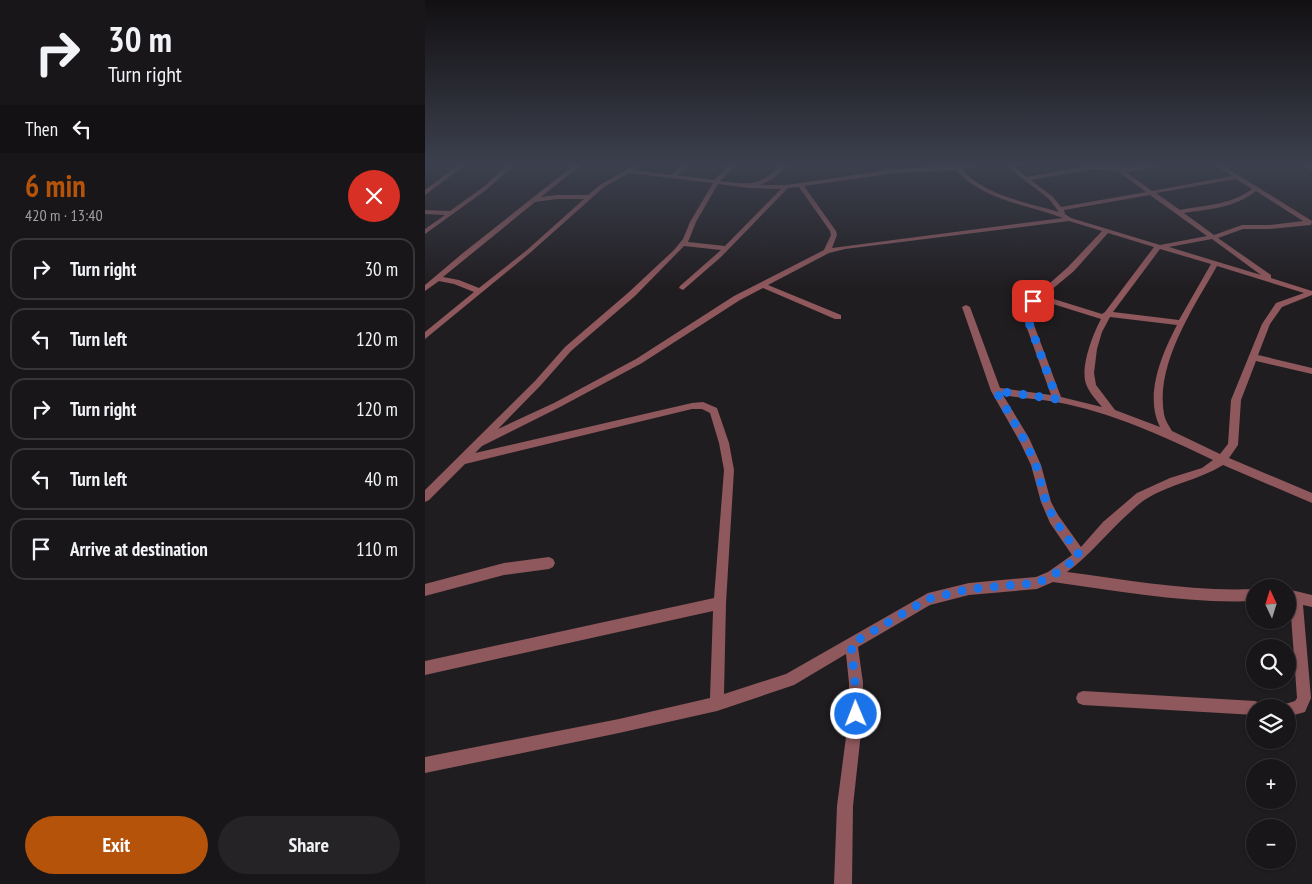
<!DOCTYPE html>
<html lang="en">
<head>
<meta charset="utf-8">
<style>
  :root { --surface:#181618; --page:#252325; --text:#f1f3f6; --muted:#9f9fa2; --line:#363537; --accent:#b45309 }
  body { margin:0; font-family:"PT Sans Narrow",sans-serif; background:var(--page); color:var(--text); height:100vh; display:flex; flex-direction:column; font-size:19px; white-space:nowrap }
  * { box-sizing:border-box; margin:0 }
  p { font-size:16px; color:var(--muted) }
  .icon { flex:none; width:28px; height:28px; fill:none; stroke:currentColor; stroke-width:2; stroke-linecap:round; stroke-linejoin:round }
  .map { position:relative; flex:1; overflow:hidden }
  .side { display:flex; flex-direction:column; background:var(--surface); width:425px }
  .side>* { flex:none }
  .top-card { background:#181618; color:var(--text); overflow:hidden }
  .needle { width:32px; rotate:356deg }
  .fabs { position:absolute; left:821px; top:579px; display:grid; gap:10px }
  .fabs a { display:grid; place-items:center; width:50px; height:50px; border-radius:50%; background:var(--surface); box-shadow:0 1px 4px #0004,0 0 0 1px var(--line); font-size:25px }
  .pin { position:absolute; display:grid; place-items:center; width:42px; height:42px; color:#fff; margin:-21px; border-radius:10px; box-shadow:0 2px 8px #0006 }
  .me { position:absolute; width:55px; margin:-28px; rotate:359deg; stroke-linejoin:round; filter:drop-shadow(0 0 4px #0008) }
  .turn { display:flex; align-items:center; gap:18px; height:105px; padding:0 25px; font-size:22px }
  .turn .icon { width:65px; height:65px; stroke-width:2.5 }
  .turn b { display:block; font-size:35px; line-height:42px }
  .then { display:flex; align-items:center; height:48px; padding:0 25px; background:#0003; gap:10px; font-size:19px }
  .round { display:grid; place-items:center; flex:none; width:52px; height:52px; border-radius:26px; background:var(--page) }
  .overview { display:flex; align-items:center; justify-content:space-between; height:85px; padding:0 25px }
  h1 { font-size:30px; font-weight:700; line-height:38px; color:var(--accent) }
  .button { display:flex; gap:10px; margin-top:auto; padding:10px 25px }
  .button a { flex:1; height:58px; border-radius:30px; background:var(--accent); color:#fff; font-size:20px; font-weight:700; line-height:58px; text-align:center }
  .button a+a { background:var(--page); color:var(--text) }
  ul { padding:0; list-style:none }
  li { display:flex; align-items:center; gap:15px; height:62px; margin:0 10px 8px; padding:0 15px; border:2px solid var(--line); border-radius:15px }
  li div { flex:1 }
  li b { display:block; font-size:19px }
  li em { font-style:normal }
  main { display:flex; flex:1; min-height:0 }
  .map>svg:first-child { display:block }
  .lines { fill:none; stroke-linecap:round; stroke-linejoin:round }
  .path { stroke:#7a787a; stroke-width:1; stroke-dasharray:0.5 2.5; stroke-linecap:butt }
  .minor { fill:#8f585c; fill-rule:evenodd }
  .route { stroke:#1a73e8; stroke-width:9; stroke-dasharray:0 16.2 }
</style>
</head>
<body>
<main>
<section class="side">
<div class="top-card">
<div class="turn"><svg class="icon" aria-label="right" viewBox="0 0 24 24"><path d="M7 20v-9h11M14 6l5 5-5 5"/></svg><div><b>30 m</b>Turn right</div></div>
<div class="then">Then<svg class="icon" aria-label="left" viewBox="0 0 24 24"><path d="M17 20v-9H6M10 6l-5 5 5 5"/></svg></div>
</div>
<div class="overview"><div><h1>6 min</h1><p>420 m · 13:40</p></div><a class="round" style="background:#d93025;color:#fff"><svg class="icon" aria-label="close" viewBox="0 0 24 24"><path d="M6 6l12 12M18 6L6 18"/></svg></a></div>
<ul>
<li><svg class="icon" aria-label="right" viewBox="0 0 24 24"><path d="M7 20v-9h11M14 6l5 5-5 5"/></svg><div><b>Turn right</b></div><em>30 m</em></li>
<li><svg class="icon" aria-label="left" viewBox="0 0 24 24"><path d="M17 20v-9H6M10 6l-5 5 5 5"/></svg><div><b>Turn left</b></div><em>120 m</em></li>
<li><svg class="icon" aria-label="right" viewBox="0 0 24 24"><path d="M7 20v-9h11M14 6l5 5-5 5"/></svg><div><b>Turn right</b></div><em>120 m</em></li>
<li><svg class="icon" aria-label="left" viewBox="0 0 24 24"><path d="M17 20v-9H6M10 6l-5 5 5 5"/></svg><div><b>Turn left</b></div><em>40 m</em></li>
<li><svg class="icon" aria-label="arrive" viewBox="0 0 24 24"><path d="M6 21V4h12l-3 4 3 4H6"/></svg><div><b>Arrive at destination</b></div><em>110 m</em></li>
</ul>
<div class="button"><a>Exit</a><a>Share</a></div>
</section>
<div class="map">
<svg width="887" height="884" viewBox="0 0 887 884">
  <rect width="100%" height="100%" fill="#201d20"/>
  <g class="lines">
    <path class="path" d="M0,170L15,172"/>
    <path class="minor" d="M33,165H40L0,195V190Z
      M83,165H90L61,190L0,234V229L20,215L0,214V210L25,211L57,188Z
      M149,165H156L116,197L132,195H163L175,185L208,166L211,168L209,170L246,175L257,165H264L252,175L289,180L304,165H311L295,181C325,184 332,188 356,165H362L348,179L335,185H361L470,169L558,165L536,169C561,196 600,202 634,212L624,199L580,165H587L602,177L669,165L687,167L685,165C691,165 695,168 701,168C715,168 728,165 742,165L701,172L727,191L807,176L790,165H797L887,221L886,225L844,229H818L793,238L846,275V278L887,291V295L857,307L845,324L833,355L887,368V374L831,361L816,400L813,445L804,458L887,493V503L798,465C774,480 745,484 721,499C714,503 709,509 703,514C682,533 665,555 642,572C704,580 768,592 830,589V601C763,604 694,591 628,582L612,589L544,595L505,605L433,647L438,683V714L428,806L427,884H409L412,806L424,714V683L421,654L369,685L292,711L194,733L0,773V757L194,719L285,698L288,611L0,675V661L289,598L299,470L294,443L285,413L277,409H267L40,464L4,500L0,502V490L110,381L140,347L204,292L249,250L258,239L265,222L288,183L204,173L179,187L106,252L0,339V332L49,292L29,284L14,281L0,291V285L38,253ZM669,169L693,171L721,192L636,207L628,197L606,180ZM531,170C559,201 601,204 638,218L407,248L412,235L411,231L379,186L470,173ZM811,179L827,189C806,205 780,205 755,210L731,193ZM293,184L325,188L356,189L300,246L263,242L271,222ZM374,187L405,231L406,235L399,250L309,296L211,359L129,403L73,429L116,385L146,351L210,296L259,246L296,250L255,286L254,288L258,290L296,257L363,188ZM831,191L878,221L844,225H817L789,235L759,213C784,209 810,208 831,191ZM725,195L782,236L735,245L646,218L640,214L639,210ZM132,199H159L102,250L54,288L34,280L18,277L110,202ZM644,221L677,231L643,267L598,307V317L626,395L575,388L545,307L541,305L537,307L566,391L595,442L606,465L616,502L625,523L647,555L623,572L611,577L544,583L503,593L361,674L299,694L301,603L309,470L304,443L292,408L278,402L267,403L50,453L57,446L135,407L217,363L315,300L338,288L410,319H416V315L343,285L404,253L420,249ZM683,233L729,247L680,312L677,314L619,296L649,271ZM787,239L836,275L744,247ZM735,249L786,264L754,320L688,312ZM792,266L879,293L851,303L837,324L806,400L803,444L795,454L747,431C744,426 740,420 739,414C730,364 769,307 792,266ZM615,300L676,319C668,334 655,367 661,384C664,392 671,400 677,407L636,397L606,317V308ZM685,317L752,325C737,354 719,395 735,427L690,410L671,385L669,373L672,349L677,332ZM578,395C596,398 614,399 631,402C686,412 738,436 788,460L777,468L745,478L712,493L678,522L656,547L633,515L626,502L616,465L604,438Z
      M879,165H886L887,171Z
      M124,557L128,559L130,563L128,567L124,569L79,575L0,596V584L79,563Z
      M862,589L887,595V607L878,605L886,698L880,712L862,717V708H856L857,705L870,701L872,698L865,602L862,601Z
      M658,691L830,701L835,703L837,708H830V715L658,705L653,703L651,698L653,693Z"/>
  </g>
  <linearGradient id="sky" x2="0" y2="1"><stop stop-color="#121012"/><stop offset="0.57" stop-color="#3c404e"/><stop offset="1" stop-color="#3c404e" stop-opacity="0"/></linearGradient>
  <rect width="887" height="289" fill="url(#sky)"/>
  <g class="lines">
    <path class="route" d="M431,714L430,683L426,644L503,599L544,589L612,583L627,576L655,556L629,519L621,502L611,465L600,441L571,391L632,399L602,317V307L608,301"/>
  </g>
</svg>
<div class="fabs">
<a><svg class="needle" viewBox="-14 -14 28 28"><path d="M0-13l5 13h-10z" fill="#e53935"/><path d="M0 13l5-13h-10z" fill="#9f9fa2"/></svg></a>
<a><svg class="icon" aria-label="search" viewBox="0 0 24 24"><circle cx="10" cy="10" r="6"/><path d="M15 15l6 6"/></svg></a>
<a><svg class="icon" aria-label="layers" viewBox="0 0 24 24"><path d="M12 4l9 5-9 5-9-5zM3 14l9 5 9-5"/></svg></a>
<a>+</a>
<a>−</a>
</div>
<div class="pin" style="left:608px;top:301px;background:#d93025"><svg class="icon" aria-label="arrive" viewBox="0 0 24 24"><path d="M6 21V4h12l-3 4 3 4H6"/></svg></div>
<svg class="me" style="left:431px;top:714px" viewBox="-20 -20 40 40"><circle r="17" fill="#1a73e8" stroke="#fff" stroke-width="3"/><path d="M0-11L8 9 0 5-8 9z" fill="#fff"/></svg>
</div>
</main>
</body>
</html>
